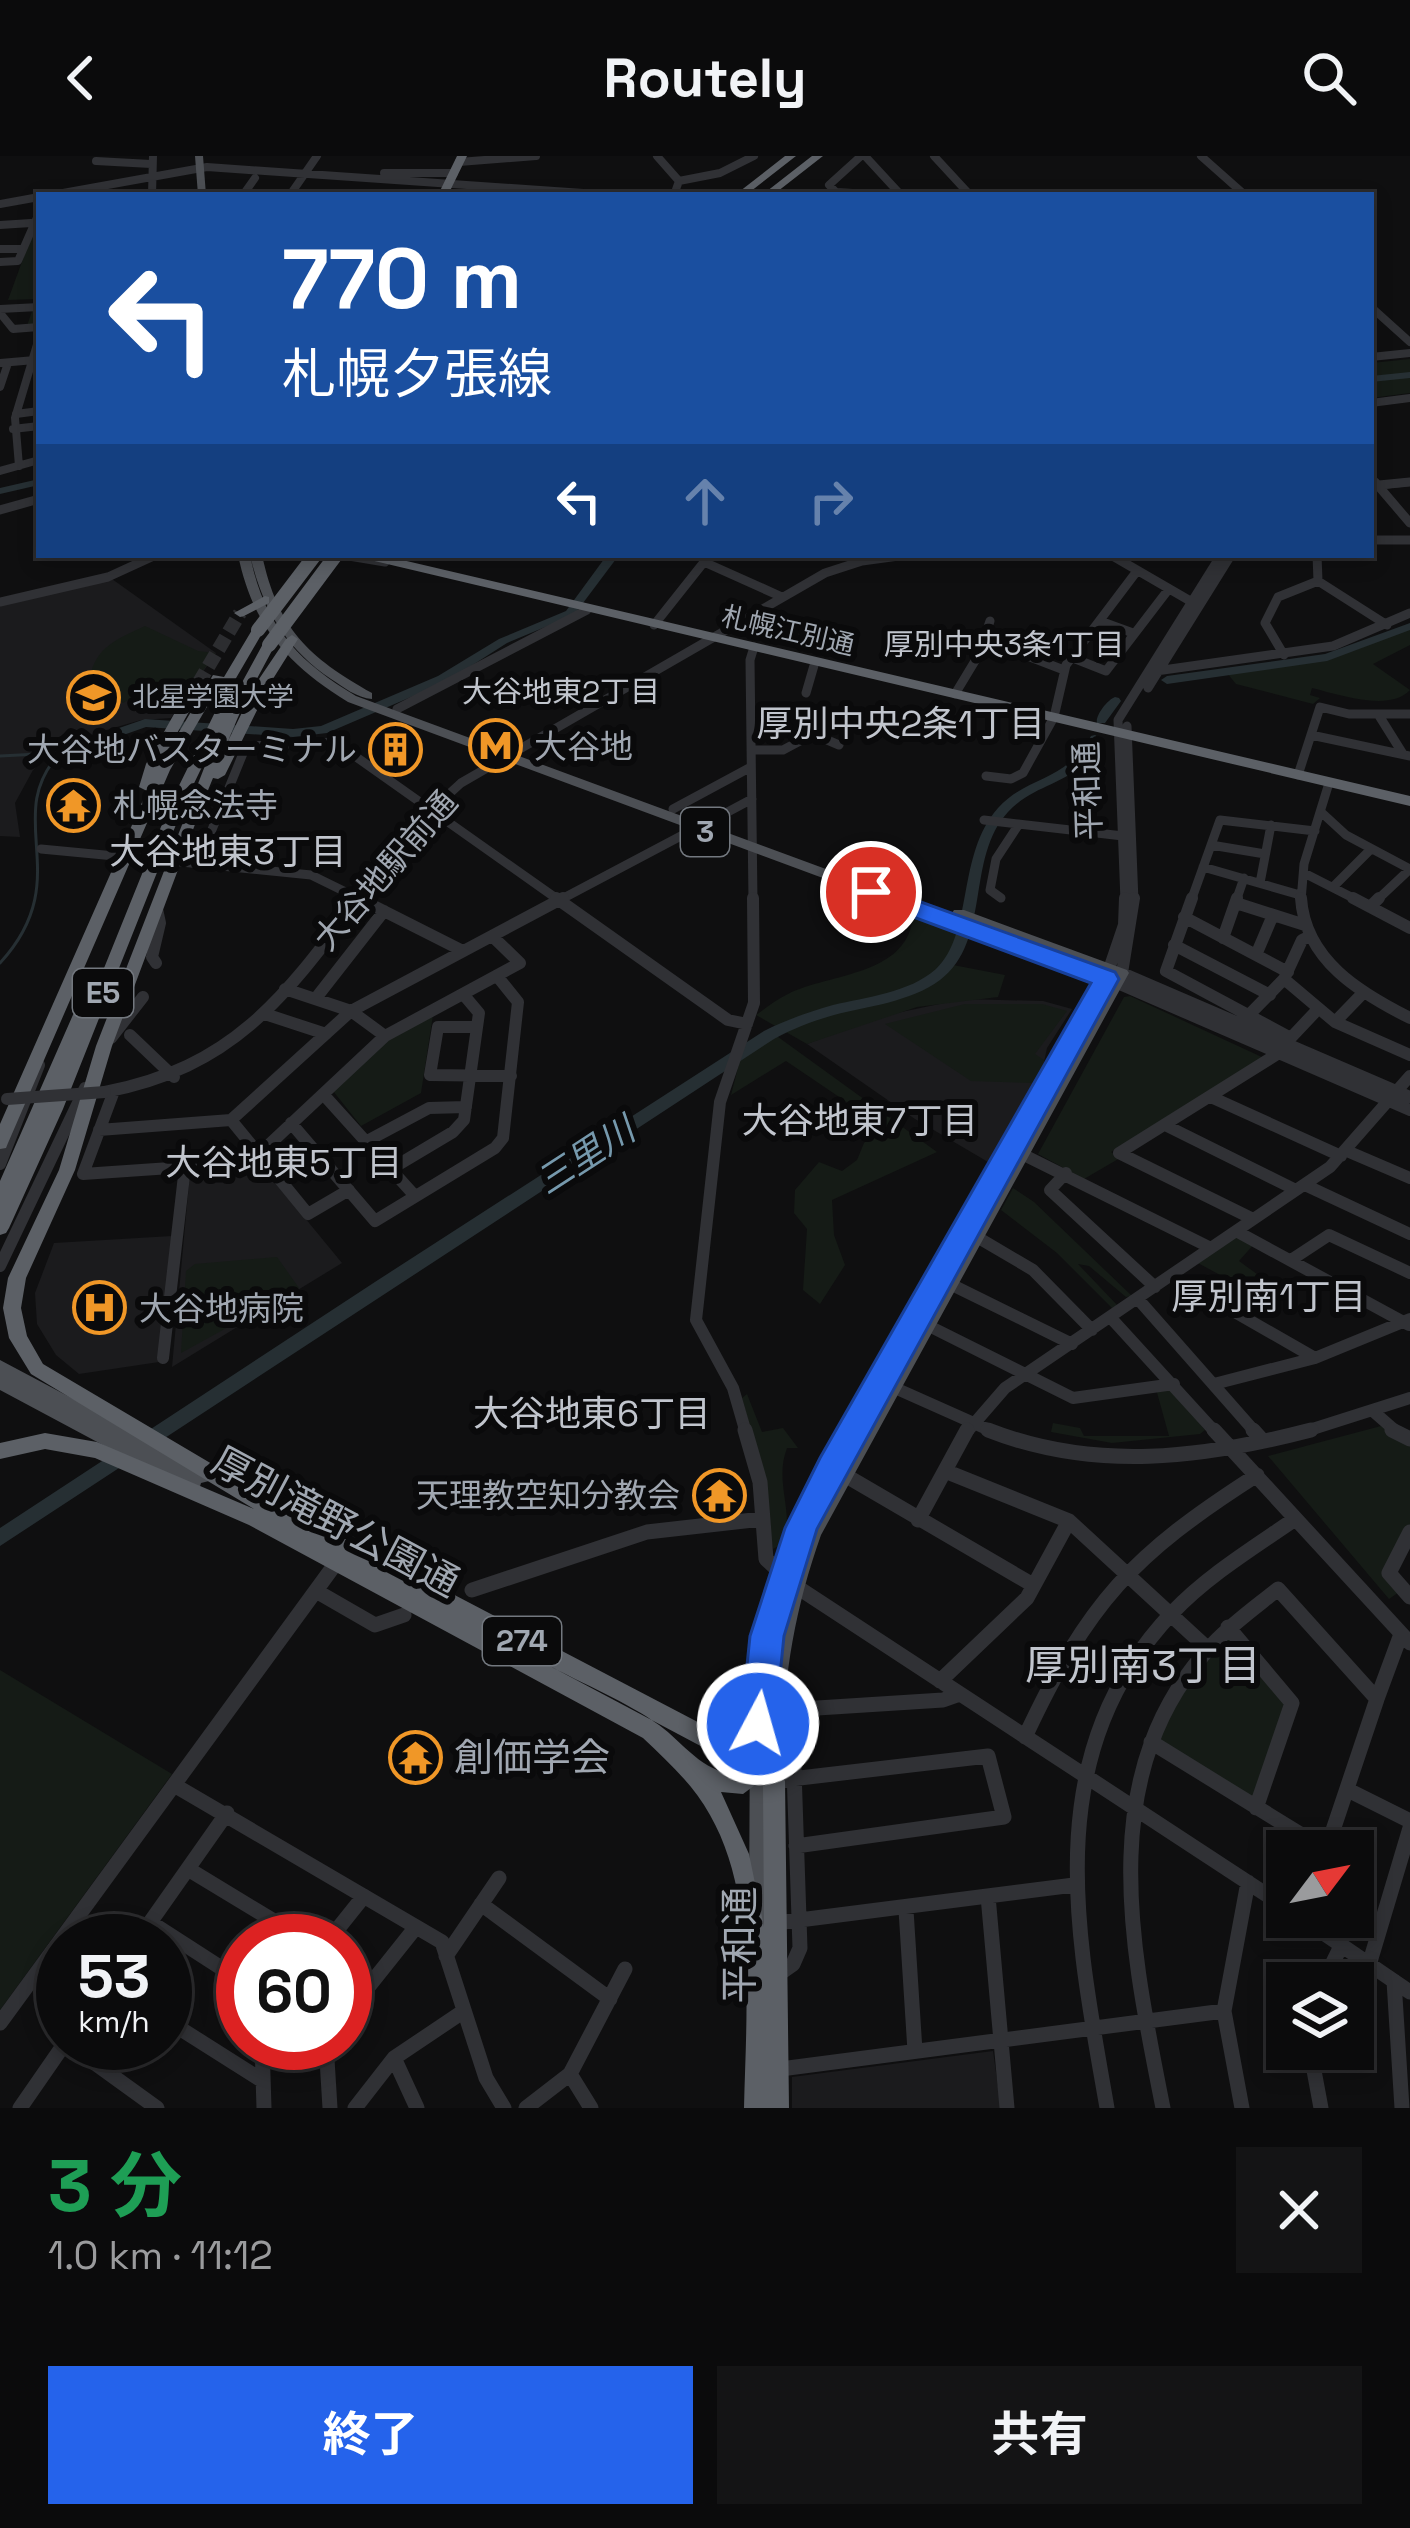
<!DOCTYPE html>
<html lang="ja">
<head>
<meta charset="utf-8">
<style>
  :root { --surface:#0b0b0c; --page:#141415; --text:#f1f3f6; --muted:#9a9b9d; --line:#2b2b2d; --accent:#2563eb }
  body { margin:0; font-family:"Space Grotesk","Noto Sans JP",sans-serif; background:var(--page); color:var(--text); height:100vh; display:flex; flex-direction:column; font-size:45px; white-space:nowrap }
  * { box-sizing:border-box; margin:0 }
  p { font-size:39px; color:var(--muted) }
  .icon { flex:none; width:66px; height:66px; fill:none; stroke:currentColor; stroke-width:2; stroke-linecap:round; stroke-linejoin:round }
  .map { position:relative; height:1952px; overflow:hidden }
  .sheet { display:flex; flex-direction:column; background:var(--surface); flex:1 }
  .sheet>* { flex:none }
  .hud { position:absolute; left:36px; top:36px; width:1338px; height:366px; border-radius:0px; box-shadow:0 6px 18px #0003,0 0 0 3px var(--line); background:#1a4fa0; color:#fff; overflow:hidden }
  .needle { width:78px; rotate:58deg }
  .fabs { position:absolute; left:1266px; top:1674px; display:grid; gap:24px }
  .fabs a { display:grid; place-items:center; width:108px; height:108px; border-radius:0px; background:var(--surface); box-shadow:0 6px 18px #0003,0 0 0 3px var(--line); font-size:60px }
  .speed { position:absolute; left:36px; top:1758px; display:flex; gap:24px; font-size:60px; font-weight:700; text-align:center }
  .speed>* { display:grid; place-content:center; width:156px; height:156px; border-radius:50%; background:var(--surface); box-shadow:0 6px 18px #0003,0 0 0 3px var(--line); line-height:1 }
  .speed small { font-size:30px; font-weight:400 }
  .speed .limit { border:18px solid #d22; background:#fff; color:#111 }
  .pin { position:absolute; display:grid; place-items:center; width:102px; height:102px; color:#fff; margin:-51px; border:6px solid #fff; border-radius:50%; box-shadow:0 3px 12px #0007 }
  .me { position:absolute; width:132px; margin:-66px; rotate:6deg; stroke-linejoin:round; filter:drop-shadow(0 0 9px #0008) }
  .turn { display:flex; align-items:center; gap:42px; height:252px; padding:0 48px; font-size:54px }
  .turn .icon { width:156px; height:156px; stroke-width:2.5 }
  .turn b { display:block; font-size:84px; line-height:102px }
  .lanes { display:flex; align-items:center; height:114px; padding:0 48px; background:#0003; justify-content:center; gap:60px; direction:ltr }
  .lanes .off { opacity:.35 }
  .round { display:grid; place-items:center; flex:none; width:126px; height:126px; border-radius:0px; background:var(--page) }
  .overview { display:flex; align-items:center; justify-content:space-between; height:204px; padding:0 48px }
  h1 { font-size:72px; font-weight:700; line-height:90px; color:#1e9e55 }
  .cta { display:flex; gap:24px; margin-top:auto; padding:24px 48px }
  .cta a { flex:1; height:138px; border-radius:0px; background:var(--accent); color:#fff; font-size:48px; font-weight:700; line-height:138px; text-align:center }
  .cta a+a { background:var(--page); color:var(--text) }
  header { display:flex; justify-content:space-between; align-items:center; height:156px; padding:0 48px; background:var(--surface); font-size:54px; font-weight:700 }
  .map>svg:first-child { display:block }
  .built { fill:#1b1b1d }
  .green { fill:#151b16 }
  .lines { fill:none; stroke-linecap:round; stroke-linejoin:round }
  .stream { stroke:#262f33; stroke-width:3 }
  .river { fill:#262f33; fill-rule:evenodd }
  .highway-tunnel { stroke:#2c2d30; stroke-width:14; stroke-dasharray:14 6; stroke-linecap:butt }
  .minor-far3 { stroke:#303135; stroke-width:8 }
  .minor-far2 { stroke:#303135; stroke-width:9 }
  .minor-far1 { stroke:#303135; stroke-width:12 }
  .minor { stroke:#303135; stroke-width:15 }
  .major { fill:#4c4f54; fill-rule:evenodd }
  .highway { fill:#5c6066; fill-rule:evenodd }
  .minor-bridge { stroke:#303135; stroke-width:12 }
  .highway-bridge { stroke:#5c6066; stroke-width:14 }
  .route { fill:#2563eb; stroke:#184099; stroke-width:3 }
  .labels { text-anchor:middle; stroke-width:12; stroke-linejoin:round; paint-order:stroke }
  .far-street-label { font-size:27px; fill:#a0a7b1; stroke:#0a0a0b }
  .far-poi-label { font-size:27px; fill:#a0a7b1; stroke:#0a0a0b; text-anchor:start }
  .far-neighbourhood-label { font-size:30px; fill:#c1c5cd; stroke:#0a0a0b }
  .shield { fill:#0a0a0b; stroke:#73787f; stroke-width:3 }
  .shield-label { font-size:30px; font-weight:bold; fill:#a0a7b1 }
  .poi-label { font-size:33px; fill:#a0a7b1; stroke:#0a0a0b; text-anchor:start }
  .street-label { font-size:33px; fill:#a0a7b1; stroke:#0a0a0b }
  .neighbourhood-label { font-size:36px; fill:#c1c5cd; stroke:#0a0a0b }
  .water-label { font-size:36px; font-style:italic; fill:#7699ad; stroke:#0a0a0b }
  .near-street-label { font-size:39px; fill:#a0a7b1; stroke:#0a0a0b }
  .near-poi-label { font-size:39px; fill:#a0a7b1; stroke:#0a0a0b; text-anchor:start }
  .near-neighbourhood-label { font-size:42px; fill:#c1c5cd; stroke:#0a0a0b }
</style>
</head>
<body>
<header><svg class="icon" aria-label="back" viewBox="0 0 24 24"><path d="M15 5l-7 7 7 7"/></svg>Routely<svg class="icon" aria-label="search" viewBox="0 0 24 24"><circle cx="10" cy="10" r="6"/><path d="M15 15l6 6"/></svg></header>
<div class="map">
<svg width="1410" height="1952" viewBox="0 0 1410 1952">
  <rect width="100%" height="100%" fill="#0f0f10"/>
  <path class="built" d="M112,423L216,497L171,562L141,564L96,577L51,598L33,614L15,647L20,681L0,680V449Z
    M963,843L1043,845L1072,853L1047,892L1041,920L988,1006L915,963L807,888L873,862Z
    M258,1005L342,1107L172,1211L190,1017Z
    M172,1080L159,1206L79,1218L56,1199L37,1168L35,1137L54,1087Z
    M993,1895L1001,1952H792V1921Z"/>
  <path class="green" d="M39,59V170H27L36,143L8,144Z
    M1410,203V237L1371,242V207Z
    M145,470L198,495L215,497C193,530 196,526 160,530C148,531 134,541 123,547L90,521C96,491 117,483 145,470Z
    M1410,472V489L1373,508L1410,534C1390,556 1340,539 1312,532L1310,539L1320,542L1313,548L1236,528L1227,517L1353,495Z
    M913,756L961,771L953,809L1005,819L998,841L917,851L807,888L756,859C766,852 777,843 788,838C829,817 912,820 913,756Z
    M1130,840L1264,902L1111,996L1120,1002L1084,1023L1038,998L1124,841Z
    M965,848H1042L1067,855L1035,898L1044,904L1036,927L971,925L885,868Z
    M433,859L421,937L361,970L333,935L390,882Z
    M774,878L937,996L832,1044L834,1079L845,1109L820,1148L803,1134L807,1073L794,1057L795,1034L819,1006L842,1015L857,1004L864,987L882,970L786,905L731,939L741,900Z
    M1013,1032L1034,1046L1132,1140L1126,1141L1089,1110L1078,1108L1118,1150L1115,1155L1057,1097L1001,1054Z
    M1238,1078L1255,1087L1239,1105L1261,1121L1248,1134L1196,1106Z
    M277,1101L299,1132L181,1197L186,1115L195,1108Z
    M1173,1232L1205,1274L1200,1278L1112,1287L1051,1276L1053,1267L1080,1272L1084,1280H1169L1156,1233Z
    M747,1238L762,1276L783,1272L798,1292H787C774,1326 794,1354 784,1387L773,1393L756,1293L742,1242Z
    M1381,1270L1410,1284V1374L1387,1417L1402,1434L1389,1443L1268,1300Z
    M1228,1471L1292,1547L1256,1652L1151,1586Z
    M0,1514L172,1618L0,1854Z"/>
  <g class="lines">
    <path class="stream" d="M0,600L58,597
      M0,807C78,722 0,662 60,597"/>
    <path class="river" d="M1410,216V222L1371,226V220Z
      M39,323V329L0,338V332Z
      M607,399H619L574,459L507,487L446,526L327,577L293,581L146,571L64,600L60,601L54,597L56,594L145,563L293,573L321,570L438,520L499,483L566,455Z
      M1410,467V474L1327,505L1167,528L1161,524L1167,520L1325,498Z
      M1115,541L1119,542L1121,545L1105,567H1097C1095,560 1107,544 1115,541Z
      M1095,579L1101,583C1078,631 1039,623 1008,656C965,702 992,785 940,824C910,846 869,850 834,859C813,865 794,872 774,883L0,1390V1372L378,1124L764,875C786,864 808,856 833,849C866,841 909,837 936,813C974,777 956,699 998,652C1028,619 1065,627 1091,580Z"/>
    <path class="highway-tunnel" d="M188,545L240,457"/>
    <path class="minor-far3" d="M657,0L679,25L674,39
      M861,0L829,29L836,36L886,39
      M865,0L901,39
      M934,0L970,39
      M1201,0L1245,39
      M96,5L151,8
      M459,6L536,0
      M384,17H454
      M679,25L720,17L754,0
      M52,39L207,11L612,39
      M152,39L153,0
      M243,39L255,22
      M290,39L317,0
      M944,39L958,37
      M0,48L39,41
      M0,69L31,67
      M0,93H22
      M0,106L18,105L39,57
      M1371,151L1410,186
      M0,153L39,151
      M0,157L13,173L39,171
      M1371,201L1410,197
      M0,207L35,204
      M0,231L8,207
      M1371,247L1410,242
      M16,258L39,255
      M13,273L39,270
      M19,310L15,262L39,182
      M0,315L39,304
      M1371,321L1377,329
      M1383,329L1410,326"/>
    <path class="minor-far2" d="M1375,326L1410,367
      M1379,329L1410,326
      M0,354L39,343
      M1371,384H1410
      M343,399L385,406
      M1111,399L1192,446
      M1317,399L1318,425L1387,469
      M0,446L108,421L156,399
      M1100,465L1133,477
      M654,469L704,406L782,441
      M985,484L1064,514
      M1284,499L1265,467L1278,441L1318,425
      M1073,502L1106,515L1168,434
      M1156,515L1333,490L1410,457
      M1148,532L1231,399
      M806,537L815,506
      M955,538L978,500L990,465
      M397,553L587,454
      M1378,558L1403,598
      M1127,570L1134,745
      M1311,579L1410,600
      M751,594H783L813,578L839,589
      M1298,619L1320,551L1349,558H1410
      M986,620L1011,623L1023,617L1054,561L1066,509L1137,415
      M673,653L751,611
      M1321,656L1346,679L1410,713
      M984,664L1123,680
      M709,666L752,643
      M1211,689L1265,698
      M41,693L136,702
      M161,704L311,719L364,745
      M198,708L246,590L335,586L560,745
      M1203,711L1300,739
      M1304,717L1359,745
      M1260,727L1271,669
      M1333,731L1371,693
      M1001,742L990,734L996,703L1019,668
      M357,745L424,661L461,627L825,417L862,405L906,399
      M558,745L696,672
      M753,745L750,504L754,491
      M1125,745L1118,564L1221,399
      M1191,745L1220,664L1315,675
      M1236,745L1244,722
      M1301,745L1304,708L1329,627
      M1376,745L1410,713"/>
    <path class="minor-far1" d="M358,742L463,795
      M556,742L728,864L747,868
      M1125,742L1124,769L1106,822L1410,954
      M1134,742L1122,817L1410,941
      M1192,742L1166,815L1289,881
      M1301,742C1305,804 1360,837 1410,862
      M1353,742L1410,772
      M1236,747L1305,769
      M1370,751L1379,742
      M1184,761L1288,816
      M1223,782L1237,742
      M1174,789L1270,839
      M1256,799L1273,759
      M156,807L152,801L160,767L157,753
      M1284,823L1335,866L1410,899
      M285,833L351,855L385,880
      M316,842L384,755
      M265,858L326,878
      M1245,863L1284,823L1302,784L1310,780
      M1335,866L1363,837
      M476,871H438L430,919L511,920
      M130,879L174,921
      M111,882L143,841
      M1286,887L1318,853
      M114,935L83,1018L185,1011L258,999L385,880L520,807L492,780
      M105,936C234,911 284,842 359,742
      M323,938L415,1040
      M1211,941L1341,1000
      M231,964L308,1058L349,1034
      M291,967L375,1065L495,992L503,982L518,846L497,820
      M1165,969L1296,1034
      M99,974L231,964L351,855L563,742
      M367,985L429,952L466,951
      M1014,994L1211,1092
      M1347,995L1410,1022
      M0,1008L39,909
      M391,1013L453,976L464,964L479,857L463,838
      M1066,1017L1050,1034L1155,1131
      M1305,1029L1410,1078
      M1253,1063L1119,997L1279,897
      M1236,1075L1409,1169
      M977,1081L1033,1114L1092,1174
      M1291,1104L1329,1079L1410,1117
      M0,1110L85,932
      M1172,1120L1315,1202
      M944,1125L1072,1188
      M1138,1143L1256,1277
      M1111,1162L1216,1277
      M927,1169L1073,1242L1174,1228
      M163,1202L185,1011
      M886,1228L996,1277
      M1214,1228L1315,1202L1410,1163
      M1374,1256L1398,1277
      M746,1277L733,1232L696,1164L720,946L754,847L753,742
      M966,1277L1005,1232L1330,1011L1410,920
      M1300,1277L1410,1242"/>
    <path class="minor" d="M745,1274L760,1326L766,1403L794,1429L1287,1752
      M988,1274C1095,1316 1203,1302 1311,1274
      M1214,1274L1410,1487
      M1253,1274L1262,1284
      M1392,1274L1410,1283
      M945,1315L1069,1365L1207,1492
      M843,1318L1033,1429
      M918,1364L967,1274
      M1410,1376L1389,1417L1410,1441
      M472,1434L647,1376L762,1363
      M316,1435L375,1469L404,1459
      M1228,1471L1292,1547L1256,1652
      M940,1525L1027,1442L1069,1365
      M1377,1543L1401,1478
      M786,1554L943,1544L960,1538
      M1025,1581C1088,1446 1132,1399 1257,1319
      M1151,1586L1326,1694
      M774,1625L988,1600L1004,1661L796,1690
      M174,1629L442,1786L486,1922L504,1952
      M1348,1634L1410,1665
      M188,1713L307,1785
      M988,1740L1007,1952
      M481,1748L610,1843
      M906,1754L915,1895
      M1300,1761L1410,1836
      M150,1766L243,1826
      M776,1767L1074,1729
      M137,1785L227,1657
      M328,1785L364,1740
      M446,1800L499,1722
      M1369,1809L1410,1672
      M773,1822L793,1808L800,1792L792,1555
      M1394,1825L1402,1952
      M1323,1827L1341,1790
      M345,1860L416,1771
      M165,1863L263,1925
      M0,1867L336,1407
      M67,1887L157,1952
      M262,1887L264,1952
      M326,1887L330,1952
      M1310,1893L1321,1952
      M394,1902L417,1952
      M773,1914L1224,1855
      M570,1918L591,1952
      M20,1952L65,1887
      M355,1952L394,1902L464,1855
      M526,1952L570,1918L625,1813
      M1107,1952C1077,1779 1037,1600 1172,1457C1207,1420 1253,1392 1295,1363
      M1163,1952C1132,1795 1091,1615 1214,1487C1233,1467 1257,1450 1278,1433L1377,1543L1326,1695
      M1242,1952L1224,1855L1248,1726"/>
    <path class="major" d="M195,0H203L206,39H198Z
      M238,399H250C264,469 296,504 356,540L1111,818L1113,821L1114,819L954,760L952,757L954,754H964L1127,814L1129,817L821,1379C795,1452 782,1525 783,1603L780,1610L773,1613L769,1611V1769L766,1776L759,1779L752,1776L749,1769L750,1553L758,1481L775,1419L825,1307L1098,824L348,546C287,508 253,470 238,399Z
      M250,399H262C278,473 308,501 372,537V543C357,542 343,531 331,523C285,492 262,451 250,399Z
      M0,1204L209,1315L212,1320L209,1325L201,1327L199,1334L193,1337L187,1334L0,1234Z"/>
    <path class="highway" d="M457,0H467L448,39H438Z
      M785,0H796L746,39H735Z
      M812,0H823L773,39H762Z
      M360,399H381L1410,640V650L366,403Z
      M265,440L269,441V447L244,460L240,461L234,457Z
      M258,470L264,474L232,529L239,532L264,486L269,485L275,489L244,547L228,585L257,526L286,483L292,479L298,483L271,526L225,619L218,623L213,622L206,639L112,890L75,1014L26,1122L21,1152L27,1180L43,1208L273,1344L757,1597L773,1586L781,1589L784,1596L774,1610L785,1625L789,1952H744C746,1861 757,1741 710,1659C693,1628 668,1606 643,1582L249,1369L95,1302L45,1293L0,1303V1287L45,1277L97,1286L254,1353L31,1218L9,1182L3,1152L8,1122L59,1014L96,890L215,584L185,646L63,953L9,1072L6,1077L0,1079V1025L83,836L86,832H96L171,646L220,546L211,544L170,614L8,987L6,992L0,993V968L147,635L139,631L146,608L183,542L188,541L195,545L161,606L213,519L224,521L252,474ZM548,1509L742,1612L738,1617C704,1619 684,1587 659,1569C629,1547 581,1527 548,1509ZM759,1626L763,1630L764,1771L749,1698L721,1636L743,1638Z"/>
    <path class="minor-bridge" d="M7,943L105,936"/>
    <path class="highway-bridge" d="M258,474L315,399
      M269,489L336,399"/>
  </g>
  <path class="route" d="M871,728L1115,816L1119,823L817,1373L784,1480L775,1568L770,1580L758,1585L746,1580L741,1568L750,1480L785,1372L820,1302L1091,827L862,742V730Z"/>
  <defs>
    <symbol id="university-ring" viewBox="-11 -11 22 22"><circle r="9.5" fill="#0a0a0b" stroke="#f09727" stroke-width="1.5"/><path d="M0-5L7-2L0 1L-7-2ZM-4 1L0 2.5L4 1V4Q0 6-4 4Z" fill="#f09727"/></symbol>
    <symbol id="metro-ring" viewBox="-11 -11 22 22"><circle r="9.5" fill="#0a0a0b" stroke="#f09727" stroke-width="1.5"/><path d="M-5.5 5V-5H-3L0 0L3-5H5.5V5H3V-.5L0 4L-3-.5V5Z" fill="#f09727"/></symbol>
    <symbol id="building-ring" viewBox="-11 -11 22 22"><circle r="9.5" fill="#0a0a0b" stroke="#f09727" stroke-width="1.5"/><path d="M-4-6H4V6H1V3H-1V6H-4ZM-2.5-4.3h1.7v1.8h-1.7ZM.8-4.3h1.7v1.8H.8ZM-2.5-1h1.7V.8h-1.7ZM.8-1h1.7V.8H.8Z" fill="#f09727"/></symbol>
    <symbol id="temple-ring" viewBox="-11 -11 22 22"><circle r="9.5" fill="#0a0a0b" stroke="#f09727" stroke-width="1.5"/><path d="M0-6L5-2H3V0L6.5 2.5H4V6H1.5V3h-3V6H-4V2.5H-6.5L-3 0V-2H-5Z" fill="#f09727"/></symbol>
    <symbol id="hospital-ring" viewBox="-11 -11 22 22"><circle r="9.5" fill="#0a0a0b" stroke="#f09727" stroke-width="1.5"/><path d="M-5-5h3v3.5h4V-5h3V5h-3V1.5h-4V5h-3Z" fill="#f09727"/></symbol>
  </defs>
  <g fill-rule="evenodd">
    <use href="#university-ring" x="64" y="512" width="59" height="59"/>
    <use href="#metro-ring" x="466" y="560" width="59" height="59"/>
    <use href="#building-ring" x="366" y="564" width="59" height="59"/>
    <use href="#temple-ring" x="44" y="620" width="59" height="59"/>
    <use href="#hospital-ring" x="70" y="1122" width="59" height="59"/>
    <use href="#temple-ring" x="690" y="1310" width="59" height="59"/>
    <use href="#temple-ring" x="386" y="1572" width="59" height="59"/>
  </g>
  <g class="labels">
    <g class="far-street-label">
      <text transform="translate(788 475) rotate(13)" y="9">札幌江別通</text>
    </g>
    <g class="far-poi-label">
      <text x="132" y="550">北星学園大学</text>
    </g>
    <g class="far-neighbourhood-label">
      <text x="1004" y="499">厚別中央3条1丁目</text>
      <text x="561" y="546">大谷地東2丁目</text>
    </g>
    <g class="shield">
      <rect x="681" y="652" width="48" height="48" rx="9"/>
      <rect x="73" y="813" width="60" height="48" rx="9"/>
      <rect x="483" y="1461" width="78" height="48" rx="9"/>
    </g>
    <g class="shield-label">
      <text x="705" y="686">3</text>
      <text x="103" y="847">E5</text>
      <text x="522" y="1495">274</text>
    </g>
    <g class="poi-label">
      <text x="534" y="602">大谷地</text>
      <text x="357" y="605" text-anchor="end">大谷地バスターミナル</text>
      <text x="113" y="661">札幌念法寺</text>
      <text x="139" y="1164">大谷地病院</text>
      <text x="680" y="1351" text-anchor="end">天理教空知分教会</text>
    </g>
    <g class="street-label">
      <text transform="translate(1087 635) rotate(-92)" y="12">平和通</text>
      <text transform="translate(385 714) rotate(-49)" y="12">大谷地駅前通</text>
    </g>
    <g class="neighbourhood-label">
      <text x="901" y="580">厚別中央2条1丁目</text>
      <text x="228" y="708">大谷地東3丁目</text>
      <text x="860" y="977">大谷地東7丁目</text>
      <text x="284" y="1019">大谷地東5丁目</text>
      <text x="1269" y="1153">厚別南1丁目</text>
      <text x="592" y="1270">大谷地東6丁目</text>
    </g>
    <g class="water-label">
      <text transform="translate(585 999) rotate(-33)" y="13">三里川</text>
    </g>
    <g class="near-street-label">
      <text transform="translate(336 1365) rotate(28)" y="14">厚別滝野公園通</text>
      <text transform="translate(739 1789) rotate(-90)" y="14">平和通</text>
    </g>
    <g class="near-poi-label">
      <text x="454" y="1615">創価学会</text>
    </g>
    <g class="near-neighbourhood-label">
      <text x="1143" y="1524">厚別南3丁目</text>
    </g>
  </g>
</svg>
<div class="fabs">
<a><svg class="needle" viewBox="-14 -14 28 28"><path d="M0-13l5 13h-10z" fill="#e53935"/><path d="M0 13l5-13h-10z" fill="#9a9b9d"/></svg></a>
<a><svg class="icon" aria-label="layers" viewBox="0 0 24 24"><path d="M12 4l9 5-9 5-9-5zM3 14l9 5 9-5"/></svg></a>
</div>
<div class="speed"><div>53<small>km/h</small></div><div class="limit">60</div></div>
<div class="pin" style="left:871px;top:736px;background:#d93025"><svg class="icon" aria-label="arrive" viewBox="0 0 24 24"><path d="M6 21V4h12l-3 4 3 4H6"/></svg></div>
<svg class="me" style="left:758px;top:1568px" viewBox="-20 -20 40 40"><circle r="17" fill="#2563eb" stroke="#fff" stroke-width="3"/><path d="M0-11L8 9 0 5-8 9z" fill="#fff"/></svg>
<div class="hud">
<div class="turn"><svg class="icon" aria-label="left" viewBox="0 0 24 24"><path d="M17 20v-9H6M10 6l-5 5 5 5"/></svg><div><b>770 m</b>札幌夕張線</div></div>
<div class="lanes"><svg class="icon" aria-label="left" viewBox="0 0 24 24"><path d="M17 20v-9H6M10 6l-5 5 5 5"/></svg><svg class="icon off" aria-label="ahead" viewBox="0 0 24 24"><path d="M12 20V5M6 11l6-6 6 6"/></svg><svg class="icon off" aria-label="right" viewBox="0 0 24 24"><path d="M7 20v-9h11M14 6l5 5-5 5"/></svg></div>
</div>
</div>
<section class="sheet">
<div class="overview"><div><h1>3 分</h1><p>1.0 km · 11:12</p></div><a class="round"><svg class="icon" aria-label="close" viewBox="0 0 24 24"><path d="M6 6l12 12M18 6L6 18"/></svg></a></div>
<div class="cta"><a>終了</a><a>共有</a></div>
</section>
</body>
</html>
